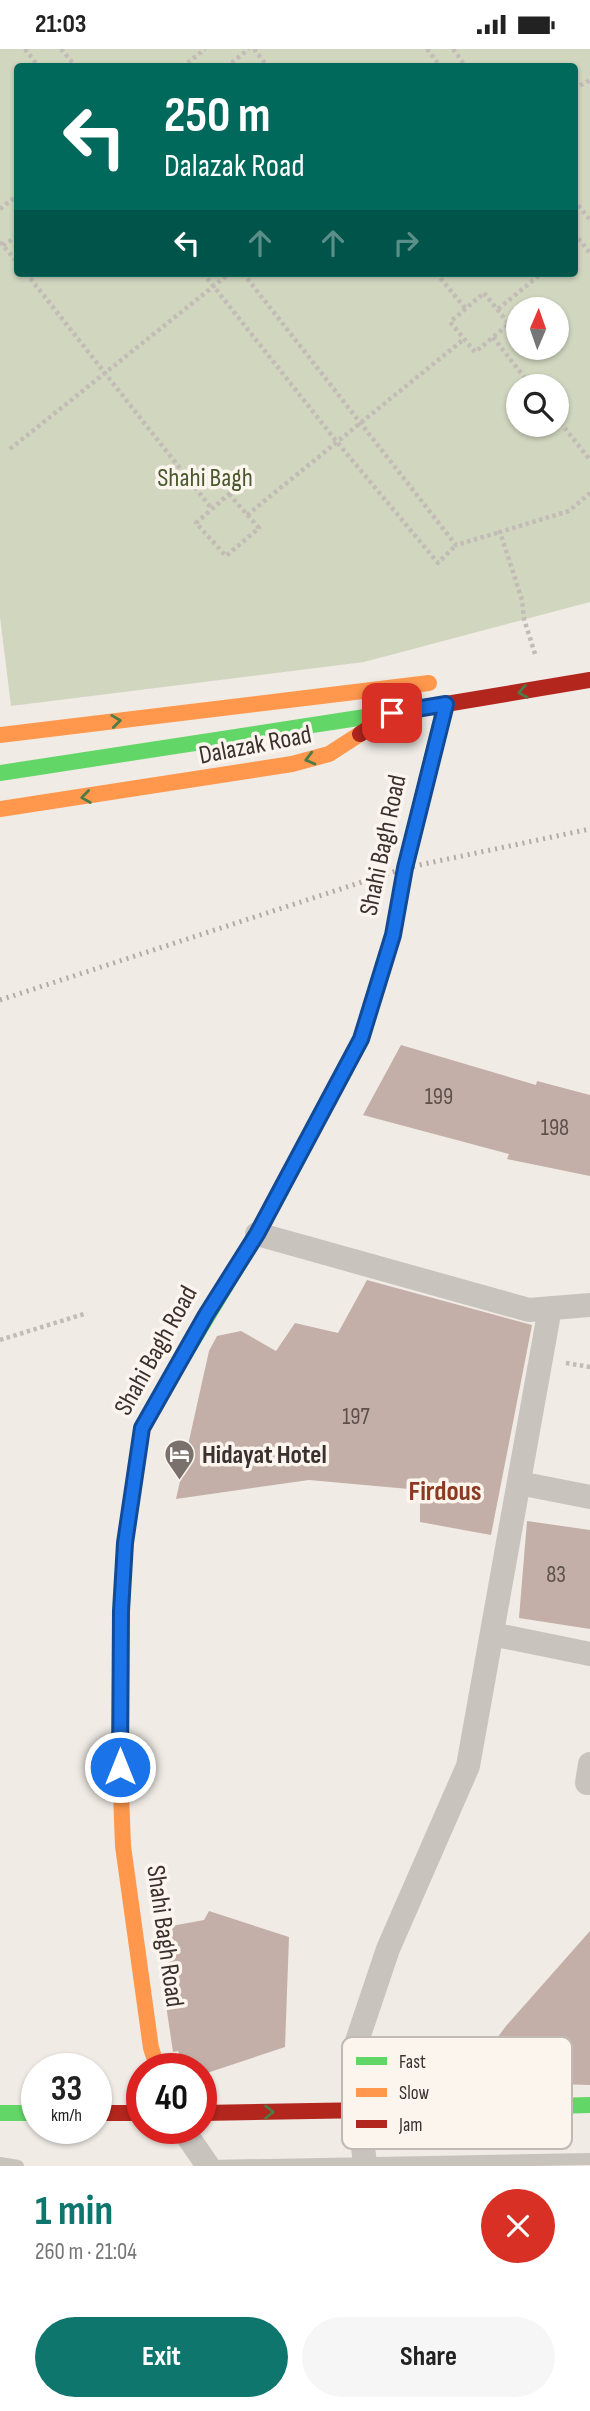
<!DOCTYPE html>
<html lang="en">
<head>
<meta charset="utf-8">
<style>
  :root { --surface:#fff; --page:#f6f6f6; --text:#222; --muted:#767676; --accent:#0f766e }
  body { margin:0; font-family:"Sofia Sans Condensed",sans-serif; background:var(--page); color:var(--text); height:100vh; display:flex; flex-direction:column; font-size:26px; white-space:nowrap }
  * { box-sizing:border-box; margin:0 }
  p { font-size:23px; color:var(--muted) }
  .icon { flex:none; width:38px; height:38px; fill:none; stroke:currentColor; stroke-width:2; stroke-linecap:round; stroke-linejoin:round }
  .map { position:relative; height:2117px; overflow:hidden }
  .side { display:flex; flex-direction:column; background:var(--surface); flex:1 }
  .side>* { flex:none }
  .top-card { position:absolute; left:14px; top:14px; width:564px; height:214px; border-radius:7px; box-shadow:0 2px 5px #0004; background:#00695c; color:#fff; overflow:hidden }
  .needle { width:46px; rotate:2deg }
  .fabs { position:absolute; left:506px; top:248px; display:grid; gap:14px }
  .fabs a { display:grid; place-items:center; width:63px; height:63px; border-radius:50%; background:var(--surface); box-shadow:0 2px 5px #0004; font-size:35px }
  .speed { position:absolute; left:21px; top:2004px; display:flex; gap:14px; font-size:35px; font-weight:700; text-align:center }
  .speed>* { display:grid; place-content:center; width:91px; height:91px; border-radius:50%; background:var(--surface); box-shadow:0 2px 5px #0004; line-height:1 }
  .speed small { font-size:18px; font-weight:400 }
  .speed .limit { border:10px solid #d22; background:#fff; color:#111 }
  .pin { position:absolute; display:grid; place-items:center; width:60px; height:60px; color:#fff; margin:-30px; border-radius:14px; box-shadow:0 4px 10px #0006 }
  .me { position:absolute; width:77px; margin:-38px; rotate:0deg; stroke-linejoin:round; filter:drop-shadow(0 0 5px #0008) }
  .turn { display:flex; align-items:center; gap:24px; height:147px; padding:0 35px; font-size:32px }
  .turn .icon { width:91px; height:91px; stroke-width:2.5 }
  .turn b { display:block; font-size:49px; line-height:60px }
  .lanes { display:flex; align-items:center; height:66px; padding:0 35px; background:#0003; justify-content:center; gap:35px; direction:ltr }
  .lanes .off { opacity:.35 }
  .round { display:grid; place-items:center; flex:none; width:74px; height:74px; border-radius:37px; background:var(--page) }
  .overview { display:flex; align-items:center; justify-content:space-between; height:119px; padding:0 35px }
  h1 { font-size:42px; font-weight:700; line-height:52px; color:var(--accent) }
  .action { display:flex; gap:14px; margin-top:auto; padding:14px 35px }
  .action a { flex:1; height:80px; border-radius:42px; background:var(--accent); color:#fff; font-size:28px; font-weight:700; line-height:80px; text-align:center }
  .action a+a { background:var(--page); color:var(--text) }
  .status { display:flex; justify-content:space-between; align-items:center; height:49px; padding:0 35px; background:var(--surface); direction:ltr }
  .status svg { height:19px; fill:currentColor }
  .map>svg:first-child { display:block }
  .green { fill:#d1d6bf; fill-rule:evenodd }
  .building { fill:#c3afa7 }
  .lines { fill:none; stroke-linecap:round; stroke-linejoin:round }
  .path { stroke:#c2bbb6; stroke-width:4.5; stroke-dasharray:3.5 3.5; stroke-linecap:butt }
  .lane { stroke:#c9c3be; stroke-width:12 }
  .street { stroke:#c9c3be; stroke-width:24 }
  .fast { stroke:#63d668; stroke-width:16 }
  .slow { stroke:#ff974d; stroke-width:16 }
  .jam { stroke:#b3261e; stroke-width:16 }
  .rail { stroke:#b1aca8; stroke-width:5; stroke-dasharray:2 5; stroke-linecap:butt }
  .oneway { stroke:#4d7b46 }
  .route-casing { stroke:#114b97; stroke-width:18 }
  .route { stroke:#1a73e8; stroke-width:12 }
  .labels { text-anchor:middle; stroke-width:7; stroke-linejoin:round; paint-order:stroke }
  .number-label { font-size:23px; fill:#5d504a }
  .park-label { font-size:26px; fill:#4a5a2e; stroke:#fbf5ee }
  .street-label { font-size:26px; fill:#3b302b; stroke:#fbf5ee }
  .poi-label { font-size:26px; font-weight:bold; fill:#3b302b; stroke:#fbf5ee; text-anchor:start }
  .neighbourhood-label { font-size:28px; font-weight:bold; fill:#8c3b22; stroke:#fbf5ee }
  .key { fill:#fbf5ee; stroke:#c1bab4; stroke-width:2 }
  .key-label { font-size:19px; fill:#3b302b }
</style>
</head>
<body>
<div class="status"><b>21:03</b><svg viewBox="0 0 49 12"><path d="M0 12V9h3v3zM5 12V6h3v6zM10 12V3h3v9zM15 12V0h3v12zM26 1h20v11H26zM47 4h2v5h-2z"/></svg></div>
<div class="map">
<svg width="590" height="2117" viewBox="0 0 590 2117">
  <rect width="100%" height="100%" fill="#f0ebe5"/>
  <path class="green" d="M0,0H590V553L364,613L11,657L0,568ZM18,18H574V224H18ZM518,261H556V299H518ZM518,338H556V376H518Z"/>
  <path class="building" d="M401,996L536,1036L537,1032L590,1046V1127L507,1110L509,1105L363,1066Z
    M367,1231L532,1276L491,1486L420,1473V1441L309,1431L176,1450L209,1302L217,1287L241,1282L276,1302L295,1274L338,1284Z
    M527,1472L590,1481V1580L519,1569Z
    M209,1862L289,1888L285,1998L201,2026V2020H190L184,2016L178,2002L173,2003L160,1915H169L166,1878L204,1871Z
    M590,1882V2036L465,2032L506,1977Z"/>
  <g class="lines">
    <path class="path" d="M25,0L39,18
      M61,0L76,18
      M254,0L268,18
      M427,0L441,18
      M453,0L466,18
      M182,18L205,0
      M226,18L249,0
      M574,40L590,31
      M574,151L590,171
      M0,160L18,146
      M574,184L590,204
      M0,193L18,214
      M3,197L18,186
      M574,197L580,192
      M26,224L212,460
      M203,224L337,393L438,514L456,496
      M243,224L456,496L500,483
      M436,224L466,260
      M484,244L509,275L475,303L450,273Z
      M498,260L542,224
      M493,288L532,338
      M556,368L590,411
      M10,400L230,224
      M229,445L259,479L226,507L196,474Z
      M247,466L464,290
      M535,605L524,570L522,551L500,483L569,462L590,444
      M0,1291L87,1264
      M566,1314L590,1318"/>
    <path class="lane" d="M0,2114L18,2117
      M208,2117L590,2110"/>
    <path class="street" d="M257,1185L529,1261L590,1256
      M519,1434L590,1448
      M492,1585L590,1605
      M587,1734L590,1715
      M182,2079L208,2117
      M365,2115L359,2063L357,1992L388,1900L468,1717L550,1259"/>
    <path class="fast" d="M0,724L378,666
      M422,749L445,655
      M168,1333L257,1185L335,1039
      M485,2059L590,2056
      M0,2064H37"/>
    <path class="slow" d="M0,686L429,634
      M0,760L292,715L329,705L360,685
      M121,1571L120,1718L123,1797L151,1999L158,2020"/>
    <path class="jam" d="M360,685L392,664L590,631
      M335,1039L361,990L393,886L405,819L422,749
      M121,1571L125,1494L142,1379L168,1333
      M96,2064H142
      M201,2064L485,2059"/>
    <path class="rail" d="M0,951L405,819L590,780"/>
  </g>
  <defs><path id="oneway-chevron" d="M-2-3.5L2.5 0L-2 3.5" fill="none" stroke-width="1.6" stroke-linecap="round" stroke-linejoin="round" transform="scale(1.75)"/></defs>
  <g class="oneway">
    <use href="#oneway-chevron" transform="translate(523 643) rotate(170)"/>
    <use href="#oneway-chevron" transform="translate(116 672) rotate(-7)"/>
    <use href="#oneway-chevron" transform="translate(310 710) rotate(165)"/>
    <use href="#oneway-chevron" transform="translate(86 748) rotate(172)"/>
    <use href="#oneway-chevron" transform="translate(269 2063)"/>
  </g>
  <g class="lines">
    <defs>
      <path id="route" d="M120,1718L121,1562L125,1494L142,1379L206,1266L257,1185L361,990L393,886L405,819L446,655L392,664"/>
    </defs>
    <use href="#route" class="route-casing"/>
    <use href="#route" class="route"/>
  </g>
  <defs>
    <symbol id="hotel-pin" viewBox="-11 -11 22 30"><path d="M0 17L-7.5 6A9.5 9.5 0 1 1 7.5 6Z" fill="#7a716c" stroke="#fbf5ee"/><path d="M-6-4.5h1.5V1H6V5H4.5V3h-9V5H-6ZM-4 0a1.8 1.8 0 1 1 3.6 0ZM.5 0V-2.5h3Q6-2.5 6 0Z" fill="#fff"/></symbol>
  </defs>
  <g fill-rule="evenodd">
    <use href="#hotel-pin" x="162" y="1388" width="35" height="47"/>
  </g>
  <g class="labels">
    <g class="number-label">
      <text x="439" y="1055">199</text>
      <text x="555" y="1086">198</text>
      <text x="356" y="1375">197</text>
      <text x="556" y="1533">83</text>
    </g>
    <g class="park-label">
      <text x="205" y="437">Shahi Bagh</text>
    </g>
    <g class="street-label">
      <text transform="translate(255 695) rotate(-11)" y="9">Dalazak Road</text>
      <text transform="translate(382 796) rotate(-78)" y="9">Shahi Bagh Road</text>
      <text transform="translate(155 1301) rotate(-61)" y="9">Shahi Bagh Road</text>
      <text transform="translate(166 1887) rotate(82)" y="9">Shahi Bagh Road</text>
    </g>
    <g class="poi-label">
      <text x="202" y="1414">Hidayat Hotel</text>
    </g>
    <g class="neighbourhood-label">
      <text x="445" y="1451">Firdous</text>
    </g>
  </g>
  <rect x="342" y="1988" width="230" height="112" rx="10" class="key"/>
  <rect x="356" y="2008" width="31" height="8" fill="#63d668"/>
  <rect x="356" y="2039" width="31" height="9" fill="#ff974d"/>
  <rect x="356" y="2071" width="31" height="8" fill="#b3261e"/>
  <g class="key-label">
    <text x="399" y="2019">Fast</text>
    <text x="399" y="2050">Slow</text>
    <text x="399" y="2082">Jam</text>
  </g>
</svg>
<div class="fabs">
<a><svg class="needle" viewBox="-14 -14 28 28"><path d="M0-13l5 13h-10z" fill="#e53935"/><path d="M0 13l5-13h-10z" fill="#767676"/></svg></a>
<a><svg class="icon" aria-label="search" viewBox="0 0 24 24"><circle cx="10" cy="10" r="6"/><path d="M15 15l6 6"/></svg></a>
</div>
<div class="speed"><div>33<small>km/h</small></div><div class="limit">40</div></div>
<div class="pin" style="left:392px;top:664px;background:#d93025"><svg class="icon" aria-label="arrive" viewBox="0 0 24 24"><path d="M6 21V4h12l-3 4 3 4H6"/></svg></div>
<svg class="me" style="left:120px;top:1718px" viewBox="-20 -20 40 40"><circle r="17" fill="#1a73e8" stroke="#fff" stroke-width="3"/><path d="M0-11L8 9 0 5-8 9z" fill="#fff"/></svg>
<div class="top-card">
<div class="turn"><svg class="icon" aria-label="left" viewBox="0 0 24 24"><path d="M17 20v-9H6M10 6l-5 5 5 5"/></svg><div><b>250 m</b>Dalazak Road</div></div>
<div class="lanes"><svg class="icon" aria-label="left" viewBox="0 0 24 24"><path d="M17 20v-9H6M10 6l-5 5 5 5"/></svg><svg class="icon off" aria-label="ahead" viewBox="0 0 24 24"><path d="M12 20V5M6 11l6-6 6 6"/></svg><svg class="icon off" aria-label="ahead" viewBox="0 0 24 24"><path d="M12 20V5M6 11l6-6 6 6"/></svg><svg class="icon off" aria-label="right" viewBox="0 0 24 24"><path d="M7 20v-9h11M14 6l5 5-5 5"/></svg></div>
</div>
</div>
<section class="side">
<div class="overview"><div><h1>1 min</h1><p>260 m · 21:04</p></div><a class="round" style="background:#d93025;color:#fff"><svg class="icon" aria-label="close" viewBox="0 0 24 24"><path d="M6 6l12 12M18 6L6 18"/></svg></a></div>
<div class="action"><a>Exit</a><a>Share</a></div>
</section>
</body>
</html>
